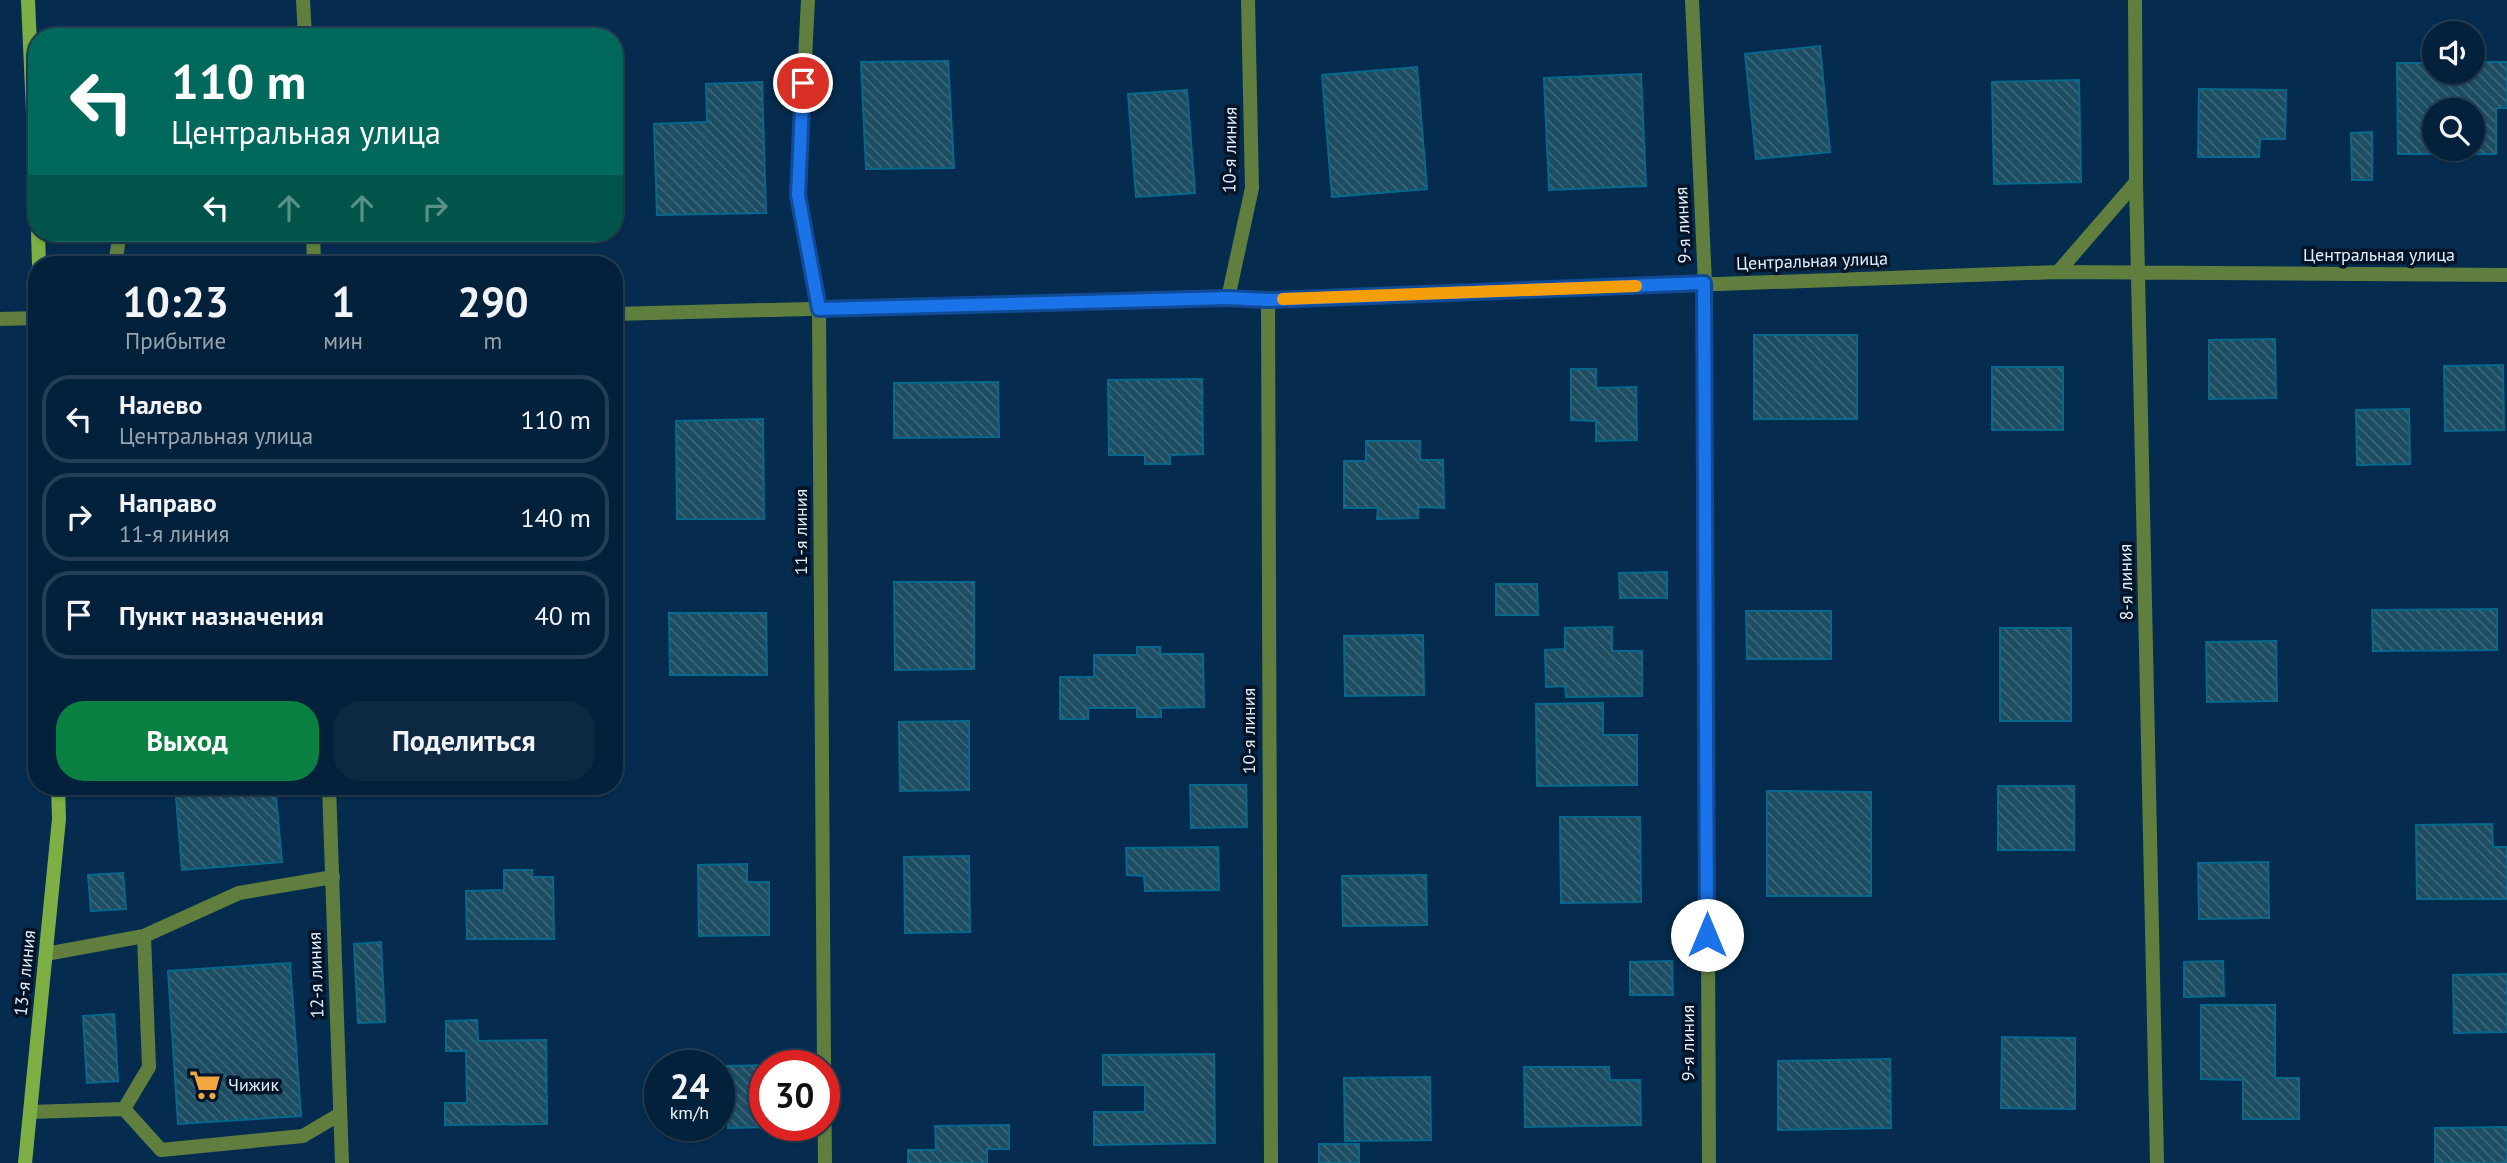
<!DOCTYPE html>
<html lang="ru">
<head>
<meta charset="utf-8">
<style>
  :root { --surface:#04213b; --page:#0d2942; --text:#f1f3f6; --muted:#97a3af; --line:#253e55; --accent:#0b8043 }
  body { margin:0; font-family:"PT Sans",sans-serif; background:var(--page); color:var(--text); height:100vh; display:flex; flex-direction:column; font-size:26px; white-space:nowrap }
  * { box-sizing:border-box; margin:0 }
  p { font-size:23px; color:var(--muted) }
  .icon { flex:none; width:38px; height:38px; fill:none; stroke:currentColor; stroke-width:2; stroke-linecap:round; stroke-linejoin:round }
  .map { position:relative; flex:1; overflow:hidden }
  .side { position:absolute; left:28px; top:256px; width:595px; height:539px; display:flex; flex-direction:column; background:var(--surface); border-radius:28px; box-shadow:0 2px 5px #0004,0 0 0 2px var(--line) }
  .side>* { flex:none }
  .hud { position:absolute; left:28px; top:28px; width:595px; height:214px; border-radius:28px; box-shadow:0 2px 5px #0004,0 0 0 2px var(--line); background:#00695c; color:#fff; overflow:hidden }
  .fabs { position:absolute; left:2422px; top:21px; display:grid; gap:14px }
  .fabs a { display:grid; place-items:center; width:63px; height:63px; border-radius:50%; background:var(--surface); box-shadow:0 2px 5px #0004,0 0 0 2px var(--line); font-size:35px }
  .speed { position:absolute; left:644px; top:1050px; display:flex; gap:14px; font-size:35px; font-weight:700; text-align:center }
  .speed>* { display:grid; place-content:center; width:91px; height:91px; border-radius:50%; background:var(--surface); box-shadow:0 2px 5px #0004,0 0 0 2px var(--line); line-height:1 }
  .speed small { font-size:18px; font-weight:400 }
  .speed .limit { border:10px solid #d22; background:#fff; color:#111 }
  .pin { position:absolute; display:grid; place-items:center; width:60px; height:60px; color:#fff; margin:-30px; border:4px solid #fff; border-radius:50%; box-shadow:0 2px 7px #0007 }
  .me { position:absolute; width:77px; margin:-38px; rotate:0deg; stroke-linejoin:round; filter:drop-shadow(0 0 5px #0008) }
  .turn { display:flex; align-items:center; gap:24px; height:147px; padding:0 28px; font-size:32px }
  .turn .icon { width:91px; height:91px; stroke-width:2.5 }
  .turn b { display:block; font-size:49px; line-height:60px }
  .lanes { display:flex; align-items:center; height:66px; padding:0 28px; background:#0003; justify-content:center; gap:35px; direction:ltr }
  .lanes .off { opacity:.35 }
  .eta { display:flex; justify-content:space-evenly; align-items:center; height:119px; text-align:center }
  .eta b { font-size:42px; font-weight:700; line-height:49px }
  .button { display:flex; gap:14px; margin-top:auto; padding:14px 28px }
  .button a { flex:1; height:80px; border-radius:28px; background:var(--accent); color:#fff; font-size:28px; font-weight:700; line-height:80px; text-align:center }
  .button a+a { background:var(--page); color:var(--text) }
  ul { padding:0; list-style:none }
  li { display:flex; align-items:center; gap:21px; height:88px; margin:0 14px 10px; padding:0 14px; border:4px solid var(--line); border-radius:28px }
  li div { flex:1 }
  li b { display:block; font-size:26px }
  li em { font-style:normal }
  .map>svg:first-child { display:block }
  .building { fill:url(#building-back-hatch); stroke:#06688b; stroke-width:2; fill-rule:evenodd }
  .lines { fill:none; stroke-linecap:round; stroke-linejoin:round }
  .lane { stroke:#607f3f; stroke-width:14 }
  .street { stroke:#607f3f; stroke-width:14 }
  .secondary { stroke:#7daf44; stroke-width:14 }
  .route-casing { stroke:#114b97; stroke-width:18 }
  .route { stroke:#1a73e8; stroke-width:12 }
  .slow { stroke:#f59e0b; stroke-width:12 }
  .labels { text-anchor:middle; stroke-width:7; stroke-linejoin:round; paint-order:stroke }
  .street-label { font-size:18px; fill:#e6f0fc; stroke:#021428 }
  .poi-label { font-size:18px; fill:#e6f0fc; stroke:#021428; text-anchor:start }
</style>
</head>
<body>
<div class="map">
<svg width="2507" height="1163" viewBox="0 0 2507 1163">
  <defs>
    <pattern id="building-back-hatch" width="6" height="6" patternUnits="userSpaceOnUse" patternTransform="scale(1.75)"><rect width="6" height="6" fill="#1c4d62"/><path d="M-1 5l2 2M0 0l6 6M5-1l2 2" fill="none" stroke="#3d6779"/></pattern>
  </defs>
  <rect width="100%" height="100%" fill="#052c4f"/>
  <path class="building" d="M2477,34V62H2507V108H2496V154H2398L2397,63H2431V35H2434V72H2473V35ZM2434,110H2473V149H2434Z
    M1820,46L1830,152L1756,159L1745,54Z
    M948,61L954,168L866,169L861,62Z
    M1417,67L1427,189L1332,197L1322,75Z
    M1641,74L1646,186L1549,190L1544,78Z
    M2079,80L2081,182L1994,184L1992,82Z
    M762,82L766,213L657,215L654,124L707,122L706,84Z
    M2199,89L2286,90L2285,139H2260L2259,157H2198Z
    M1187,90L1195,193L1136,197L1128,94Z
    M2372,132V180H2352L2351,133Z
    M1754,335H1857V419H1754Z
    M2275,339L2276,398L2209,399V340Z
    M2503,365L2504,430L2445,431L2444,366Z
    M1992,367H2063V430H1992Z
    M1571,369H1596V388L1636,387L1637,440L1596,441V421L1571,420Z
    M1202,379L1203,454L1170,455V464H1145V455H1109L1108,380Z
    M998,382L999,437L894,438V383Z
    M2409,409L2410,464L2357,465L2356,410Z
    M763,419L764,519H677L676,421Z
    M1366,441H1420V460H1443L1444,508L1418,507V518L1377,519L1378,508H1344V461H1366Z
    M1667,572V598H1620L1619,573Z
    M894,582H974V669L895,670Z
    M1496,584H1537L1538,615H1496Z
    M2497,609V650L2373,651L2372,610Z
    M1746,611H1831V659H1747Z
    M669,613H766L767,675H670Z
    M1612,627V651H1642V696L1566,697L1565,686L1546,687L1545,650L1565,649V628Z
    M2000,628H2071V721H2000Z
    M1423,635L1424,695L1345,696L1344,636Z
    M2276,641L2277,701L2207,702L2206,642Z
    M1137,647H1160V654H1203L1204,707L1161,708V717H1137V708H1088V719H1060V677H1094V655H1137Z
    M1603,703V735H1637V785L1537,786L1536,704Z
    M969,721V790L900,791L899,722Z
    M1190,785H1246L1247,827L1191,828Z
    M175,786H275L282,862L182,870Z
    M1998,786H2074V850H1998Z
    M1767,791L1871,792V896H1767Z
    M1560,817H1640L1641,902L1561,903Z
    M2492,824L2493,847H2507V899H2417L2416,825Z
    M1218,847L1219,890L1145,891L1144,876L1127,875L1126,848Z
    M969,856L970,932L905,933L904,857Z
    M2268,862L2269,918L2199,919L2198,863Z
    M747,864V882H769V935L699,936L698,865Z
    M504,870H532V877H553L554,939H467L466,891L504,890Z
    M123,873L126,909L91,911L88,875Z
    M1426,875L1427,925L1343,926L1342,876Z
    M381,942L385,1022L358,1023L354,944Z
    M1672,961L1673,995H1630V962Z
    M2223,961L2224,996L2184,997V962Z
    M290,963L301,1116L178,1124L168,971Z
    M2507,974V1032L2454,1033L2453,975Z
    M2201,1005H2275V1078H2299V1119H2243V1080L2201,1079Z
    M114,1014L118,1081L87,1083L83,1016Z
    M477,1020L478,1041L546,1040L547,1124L445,1125V1103H467L466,1051H446V1021Z
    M2002,1037L2075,1038V1109L2001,1108Z
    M1214,1054L1215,1143L1094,1145V1112H1145V1085H1103V1055Z
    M1890,1059L1891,1128L1778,1130V1061Z
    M773,1065L765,1066V1125H773V1127L728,1128L727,1066Z
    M1524,1067H1609L1610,1080H1640L1641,1125L1525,1127Z
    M1430,1077L1431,1140L1345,1141L1344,1078Z
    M1009,1125V1149H987V1163H908V1150H936L935,1126Z
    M2507,1127V1163H2435V1128Z
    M1319,1144H1359V1163H1319Z"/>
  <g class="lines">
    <path class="lane" d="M115,264L120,233
      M2058,272L2136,182
      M46,954L144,936L239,893L333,877
      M124,1109L149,1067L144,936
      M30,1112L124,1109L161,1150L303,1136L340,1114"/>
    <path class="street" d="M303,0L305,37
      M808,0L798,195L819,309L824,1066
      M1692,0L1705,283L1709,1163
      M2135,0L2136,182L2157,1163
      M313,233L314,264
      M1228,298L1252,188L1248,0
      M1268,300L1271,1163
      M614,314L1228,298L1268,300L2058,272L2507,275
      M0,319L37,318
      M329,786L342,1163
      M824,1070L825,1163"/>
    <path class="secondary" d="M28,0L37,203
      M38,233L39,264
      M25,1163L59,819L58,786"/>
  </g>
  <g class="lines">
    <defs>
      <path id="route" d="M803,83L798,195L819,309L1228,298L1268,300L1704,283L1707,935"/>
    </defs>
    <use href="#route" class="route-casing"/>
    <use href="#route" class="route"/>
    <path class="slow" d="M1283,299L1636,286"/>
  </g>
  <defs>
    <symbol id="supermarket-bare" viewBox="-9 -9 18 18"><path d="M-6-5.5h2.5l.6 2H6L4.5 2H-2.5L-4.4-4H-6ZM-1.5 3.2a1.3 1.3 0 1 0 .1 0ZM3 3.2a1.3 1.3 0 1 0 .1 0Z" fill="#f1a640" stroke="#021428" stroke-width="2.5" paint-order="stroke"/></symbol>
  </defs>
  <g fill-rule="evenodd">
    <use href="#supermarket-bare" x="183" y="1063" width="44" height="44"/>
  </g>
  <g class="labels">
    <g class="street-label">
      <text transform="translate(1230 150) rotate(-89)" y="6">10-я линия</text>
      <text transform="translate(1683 225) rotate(-93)" y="6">9-я линия</text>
      <text x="2379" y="261">Центральная улица</text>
      <text transform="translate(1812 261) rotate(-2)" y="6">Центральная улица</text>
      <text transform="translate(801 532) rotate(-90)" y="6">11-я линия</text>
      <text transform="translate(2126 582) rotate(-91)" y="6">8-я линия</text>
      <text transform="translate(1249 731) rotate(-90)" y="6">10-я линия</text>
      <text transform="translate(25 973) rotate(-84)" y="6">13-я линия</text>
      <text transform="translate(316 975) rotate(-92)" y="6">12-я линия</text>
      <text transform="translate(1688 1043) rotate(-90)" y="6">9-я линия</text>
    </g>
    <g class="poi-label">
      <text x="228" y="1091">Чижик</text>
    </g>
  </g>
</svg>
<div class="fabs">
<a><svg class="icon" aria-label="sound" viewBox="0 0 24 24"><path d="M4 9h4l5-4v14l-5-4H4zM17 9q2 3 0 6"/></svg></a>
<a><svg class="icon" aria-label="search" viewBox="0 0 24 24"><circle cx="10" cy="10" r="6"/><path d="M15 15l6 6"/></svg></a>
</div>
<div class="speed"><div>24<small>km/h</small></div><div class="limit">30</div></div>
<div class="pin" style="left:803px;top:83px;background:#d93025"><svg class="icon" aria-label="arrive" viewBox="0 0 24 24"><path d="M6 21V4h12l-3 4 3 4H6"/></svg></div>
<svg class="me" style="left:1707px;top:935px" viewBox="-20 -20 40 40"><circle r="19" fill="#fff"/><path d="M0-13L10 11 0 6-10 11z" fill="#1a73e8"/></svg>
<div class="hud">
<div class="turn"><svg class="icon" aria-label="left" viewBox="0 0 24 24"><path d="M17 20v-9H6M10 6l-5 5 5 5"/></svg><div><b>110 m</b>Центральная улица</div></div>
<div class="lanes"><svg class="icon" aria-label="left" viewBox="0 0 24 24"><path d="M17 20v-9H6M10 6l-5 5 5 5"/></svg><svg class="icon off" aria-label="ahead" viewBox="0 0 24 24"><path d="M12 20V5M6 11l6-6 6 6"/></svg><svg class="icon off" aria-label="ahead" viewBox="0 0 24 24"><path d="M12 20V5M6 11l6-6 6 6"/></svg><svg class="icon off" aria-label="right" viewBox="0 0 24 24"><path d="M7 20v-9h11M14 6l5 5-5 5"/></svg></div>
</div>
<section class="side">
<div class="eta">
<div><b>10:23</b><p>Прибытие</p></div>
<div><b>1</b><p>мин</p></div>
<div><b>290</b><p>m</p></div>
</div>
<ul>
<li><svg class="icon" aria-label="left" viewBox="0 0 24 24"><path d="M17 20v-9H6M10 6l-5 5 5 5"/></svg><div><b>Налево</b><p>Центральная улица</p></div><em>110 m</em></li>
<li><svg class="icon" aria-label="right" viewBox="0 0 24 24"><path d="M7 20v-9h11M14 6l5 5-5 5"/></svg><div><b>Направо</b><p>11-я линия</p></div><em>140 m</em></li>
<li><svg class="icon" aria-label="arrive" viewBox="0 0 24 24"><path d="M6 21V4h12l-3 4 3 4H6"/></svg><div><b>Пункт назначения</b></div><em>40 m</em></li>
</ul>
<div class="button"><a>Выход</a><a>Поделиться</a></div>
</section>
</div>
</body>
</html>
